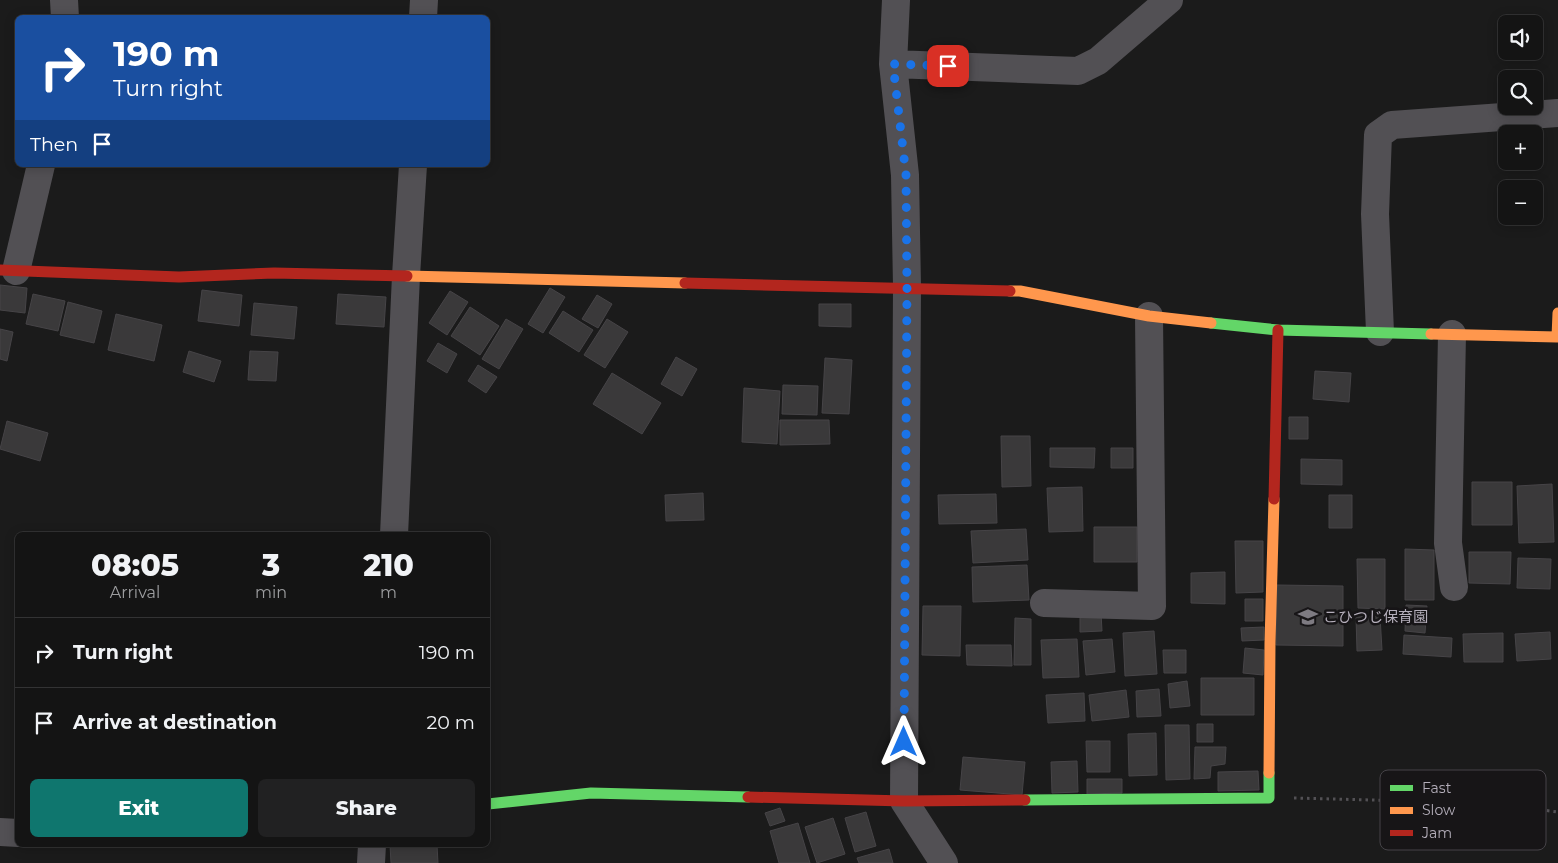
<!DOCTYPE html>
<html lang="en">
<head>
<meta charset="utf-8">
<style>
  :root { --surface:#141414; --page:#212122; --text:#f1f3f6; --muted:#9d9ea0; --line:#333334; --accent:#0f766e }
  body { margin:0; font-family:Montserrat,"Noto Sans JP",sans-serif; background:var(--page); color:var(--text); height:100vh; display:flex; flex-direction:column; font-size:19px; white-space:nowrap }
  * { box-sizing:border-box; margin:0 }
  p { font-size:16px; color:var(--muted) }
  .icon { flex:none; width:28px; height:28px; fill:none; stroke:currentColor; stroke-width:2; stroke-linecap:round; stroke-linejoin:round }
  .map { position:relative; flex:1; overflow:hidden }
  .side { position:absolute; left:15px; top:532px; width:475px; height:315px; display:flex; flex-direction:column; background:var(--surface); border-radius:8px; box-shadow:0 2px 12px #0003,0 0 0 1px var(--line) }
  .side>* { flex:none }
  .hud { position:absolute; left:15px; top:15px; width:475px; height:152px; border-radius:8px; box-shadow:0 2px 12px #0003,0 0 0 1px var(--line); background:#1a4fa0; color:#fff; overflow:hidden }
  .buttons { position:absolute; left:1498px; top:15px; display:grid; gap:10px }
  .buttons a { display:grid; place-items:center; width:45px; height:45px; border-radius:8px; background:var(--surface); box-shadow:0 2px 12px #0003,0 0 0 1px var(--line); font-size:25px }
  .pin { position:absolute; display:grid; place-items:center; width:42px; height:42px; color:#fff; margin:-21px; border-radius:10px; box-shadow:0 2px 8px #0006 }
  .me { position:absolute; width:55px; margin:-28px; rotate:0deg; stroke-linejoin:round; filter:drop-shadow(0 0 4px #0008) }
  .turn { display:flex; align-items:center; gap:18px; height:105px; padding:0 15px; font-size:22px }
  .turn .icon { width:65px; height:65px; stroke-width:2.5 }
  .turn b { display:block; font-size:35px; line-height:42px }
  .then { display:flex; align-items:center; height:48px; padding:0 15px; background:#0003; gap:10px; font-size:19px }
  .eta { display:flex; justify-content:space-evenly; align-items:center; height:85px; text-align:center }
  .eta b { font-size:30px; font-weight:800; line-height:35px }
  .primary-button { display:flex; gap:10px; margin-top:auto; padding:10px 15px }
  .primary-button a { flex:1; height:58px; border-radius:8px; background:var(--accent); color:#fff; font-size:20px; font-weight:800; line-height:58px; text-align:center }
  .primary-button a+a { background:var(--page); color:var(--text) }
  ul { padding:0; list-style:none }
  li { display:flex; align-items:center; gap:15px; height:70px; padding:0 15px; border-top:1px solid var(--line) }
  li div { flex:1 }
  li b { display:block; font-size:19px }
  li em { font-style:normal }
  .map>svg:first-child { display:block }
  .building { fill:#3a393a; stroke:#464447 }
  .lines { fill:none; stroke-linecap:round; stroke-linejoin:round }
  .path { stroke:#535155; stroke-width:3; stroke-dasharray:2.5 4; stroke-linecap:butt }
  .street { stroke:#525054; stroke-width:28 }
  .fast { stroke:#63d668; stroke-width:11 }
  .slow { stroke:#ff974d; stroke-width:11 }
  .jam { stroke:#b3261e; stroke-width:11 }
  .route { stroke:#1a73e8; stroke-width:9; stroke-dasharray:0 16.2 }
  .labels { text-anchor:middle; stroke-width:5; stroke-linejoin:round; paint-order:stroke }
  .poi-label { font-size:15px; fill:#b4aeba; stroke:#171517; text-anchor:start }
  .key { fill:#171517; stroke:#464348; stroke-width:1 }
  .key-label { font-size:14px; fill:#b4aeba }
</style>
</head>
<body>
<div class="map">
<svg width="1558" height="863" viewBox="0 0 1558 863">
  <rect width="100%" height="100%" fill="#1b1b1b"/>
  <path class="building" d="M0,285L27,288L25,313L0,310Z
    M550,288L565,297L543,333L528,324Z
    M202,290L242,295L239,326L198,321Z
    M450,291L468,302L447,335L429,323Z
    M33,294L65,301L58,331L26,324Z
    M338,294L386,297L384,327L336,324Z
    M597,295L612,304L598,328L582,319Z
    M68,302L102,311L94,343L60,335Z
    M254,303L297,307L294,339L251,335Z
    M819,304H851V327L819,326Z
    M470,307L499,326L480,355L451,336Z
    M563,311L593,330L579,352L549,333Z
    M116,314L162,325L154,361L108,350Z
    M506,319L523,329L499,369L482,359Z
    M607,319L628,332L605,368L584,355Z
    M0,329L13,332L7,361L0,359Z
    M438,343L457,354L447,373L427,361Z
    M189,351L221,361L214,382L183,372Z
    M250,351L278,352L276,381L248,380Z
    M676,357L697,369L682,396L661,384Z
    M825,358L852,360L849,414L822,413Z
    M478,365L497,377L486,393L468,381Z
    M1315,371L1351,373L1349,402L1313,399Z
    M612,373L661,403L642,434L593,404Z
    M783,385L818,386L817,415L782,414Z
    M744,388L780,391L777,444L742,442Z
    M1289,417H1308V439H1289Z
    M780,420H829L830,444L780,445Z
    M7,421L48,433L40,461L0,449Z
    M1001,436H1030L1031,486L1002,487Z
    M1050,448H1095L1094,468L1050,467Z
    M1111,448H1133V468H1111Z
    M1301,459L1342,460V485L1301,484Z
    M1472,482H1512V525H1472Z
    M1552,484L1554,542L1519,543L1517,486Z
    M1082,487L1083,531L1049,532L1047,488Z
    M703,493L704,520L666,521L665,495Z
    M996,494L997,523L939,524L938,495Z
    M1329,495H1352V528H1329Z
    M1094,527H1137V562H1094Z
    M1026,529L1028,560L973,563L971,531Z
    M1235,541H1263V592L1236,593Z
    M1405,549L1434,550V600H1405Z
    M1469,552H1511L1510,584L1469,583Z
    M1518,558L1551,559L1550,589L1517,588Z
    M1357,559H1385V609L1358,608Z
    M1027,565L1029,600L973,602L972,567Z
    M1225,572V604L1191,603V573Z
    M1277,585L1343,586V646L1276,645Z
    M1245,599H1263V621H1245Z
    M1406,605L1427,606L1425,633L1405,631Z
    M923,606H961L960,656L922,655Z
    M1101,613L1102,631L1080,632V615Z
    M1380,616L1382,650L1357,651L1356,617Z
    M1015,618L1031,619V665H1014Z
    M1264,627V640L1242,641L1241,628Z
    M1154,631L1157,674L1125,676L1123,633Z
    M1550,632L1551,659L1517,661L1515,634Z
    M1503,633V662H1464L1463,634Z
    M1404,635L1452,638L1451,657L1403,654Z
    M1077,639L1079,677L1043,678L1041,640Z
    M1112,639L1115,672L1086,675L1083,641Z
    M966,645H1011L1012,666L967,665Z
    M1245,648L1264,650L1263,675L1243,673Z
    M1163,650H1186V673H1164Z
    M1201,678H1254V715H1201Z
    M1187,681L1190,706L1170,708L1168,684Z
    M1159,689L1161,716L1137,717L1136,691Z
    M1126,690L1129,717L1092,721L1089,695Z
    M1084,693L1085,721L1048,723L1046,695Z
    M1197,724H1213V742H1197Z
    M1165,725H1189L1190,779L1166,780Z
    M1156,733L1157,775L1129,776L1128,734Z
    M1086,741H1110V772H1087Z
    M1195,747H1226L1225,764L1211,766L1210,778L1194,779Z
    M963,757L1025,762L1022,795L960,790Z
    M1077,761L1078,792L1052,793L1051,762Z
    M1258,771L1259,790L1218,791V772Z
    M1087,779H1122V793L1087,794Z
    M780,808L785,821L770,826L765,813Z
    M866,812L876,846L855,852L845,818Z
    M833,818L845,854L817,863L805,827Z
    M798,823L810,863H779L770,831Z
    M390,845H437L438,863H391Z
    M889,849L893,863H859L857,858Z"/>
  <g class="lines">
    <path class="path" d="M1294,798L1487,803L1558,812"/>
    <path class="street" d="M64,0L65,18
      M896,0L893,64L905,175L907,287L904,801L944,863
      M423,18L424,0
      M893,64L1078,71L1098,61L1169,0
      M16,271L41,165
      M1380,332L1375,214L1378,135L1392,125L1558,113
      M1452,334L1448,543L1454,587
      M394,535L406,276L413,165
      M1044,603L1152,606L1149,316
      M0,832L18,833
      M371,863L372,845"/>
    <path class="fast" d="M1211,323L1278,330L1431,334
      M1025,800L1269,798V773
      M488,804L591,793L748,797"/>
    <path class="slow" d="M407,276L685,283
      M1010,291H1020L1149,316L1211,323
      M1431,334L1557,337L1558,313
      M1269,773L1270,643L1274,499"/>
    <path class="jam" d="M0,270L179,277L274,273L407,276
      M685,283L1010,291
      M1274,499L1278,330
      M748,797L904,801L1025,800"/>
  </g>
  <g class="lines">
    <path class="route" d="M904,742L907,287L906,175L893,64L948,66"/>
  </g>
  <defs>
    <symbol id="school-bare" viewBox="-9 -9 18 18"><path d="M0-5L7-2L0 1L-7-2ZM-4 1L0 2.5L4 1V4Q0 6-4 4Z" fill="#7e7b82" stroke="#171517" stroke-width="2.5" paint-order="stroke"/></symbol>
  </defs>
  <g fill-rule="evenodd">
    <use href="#school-bare" x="1294" y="603" width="28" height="28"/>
  </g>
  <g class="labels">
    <g class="poi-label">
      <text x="1323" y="622">こひつじ保育園</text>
    </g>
  </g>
  <rect x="1380" y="770" width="166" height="80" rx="8" class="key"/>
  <rect x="1390" y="785" width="23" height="6" fill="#63d668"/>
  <rect x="1390" y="807" width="23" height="7" fill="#ff974d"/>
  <rect x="1390" y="830" width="23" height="6" fill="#b3261e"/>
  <g class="key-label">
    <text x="1422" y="793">Fast</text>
    <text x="1422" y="815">Slow</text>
    <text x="1422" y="838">Jam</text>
  </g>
</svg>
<div class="buttons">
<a><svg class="icon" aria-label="sound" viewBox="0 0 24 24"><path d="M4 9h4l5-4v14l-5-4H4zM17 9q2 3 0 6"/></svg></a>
<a><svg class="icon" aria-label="search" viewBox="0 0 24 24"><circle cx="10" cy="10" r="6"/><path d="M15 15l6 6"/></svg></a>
<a>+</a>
<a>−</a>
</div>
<div class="pin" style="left:948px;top:66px;background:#d93025"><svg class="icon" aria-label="arrive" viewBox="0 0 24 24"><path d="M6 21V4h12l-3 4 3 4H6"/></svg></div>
<svg class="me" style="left:904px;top:742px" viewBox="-20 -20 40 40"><path d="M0-17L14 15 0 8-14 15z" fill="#1a73e8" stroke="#fff" stroke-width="4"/></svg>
<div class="hud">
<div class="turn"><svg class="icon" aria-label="right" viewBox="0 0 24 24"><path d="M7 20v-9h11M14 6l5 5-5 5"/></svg><div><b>190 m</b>Turn right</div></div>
<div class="then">Then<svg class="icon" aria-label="arrive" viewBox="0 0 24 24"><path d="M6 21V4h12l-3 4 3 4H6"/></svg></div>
</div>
<section class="side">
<div class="eta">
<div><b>08:05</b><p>Arrival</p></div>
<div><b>3</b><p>min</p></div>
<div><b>210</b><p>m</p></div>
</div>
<ul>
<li><svg class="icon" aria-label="right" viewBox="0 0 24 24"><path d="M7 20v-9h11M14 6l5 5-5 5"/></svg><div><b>Turn right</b></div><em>190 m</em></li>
<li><svg class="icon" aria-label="arrive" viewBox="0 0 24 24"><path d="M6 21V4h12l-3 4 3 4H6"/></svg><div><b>Arrive at destination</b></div><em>20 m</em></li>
</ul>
<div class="primary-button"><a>Exit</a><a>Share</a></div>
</section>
</div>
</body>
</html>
